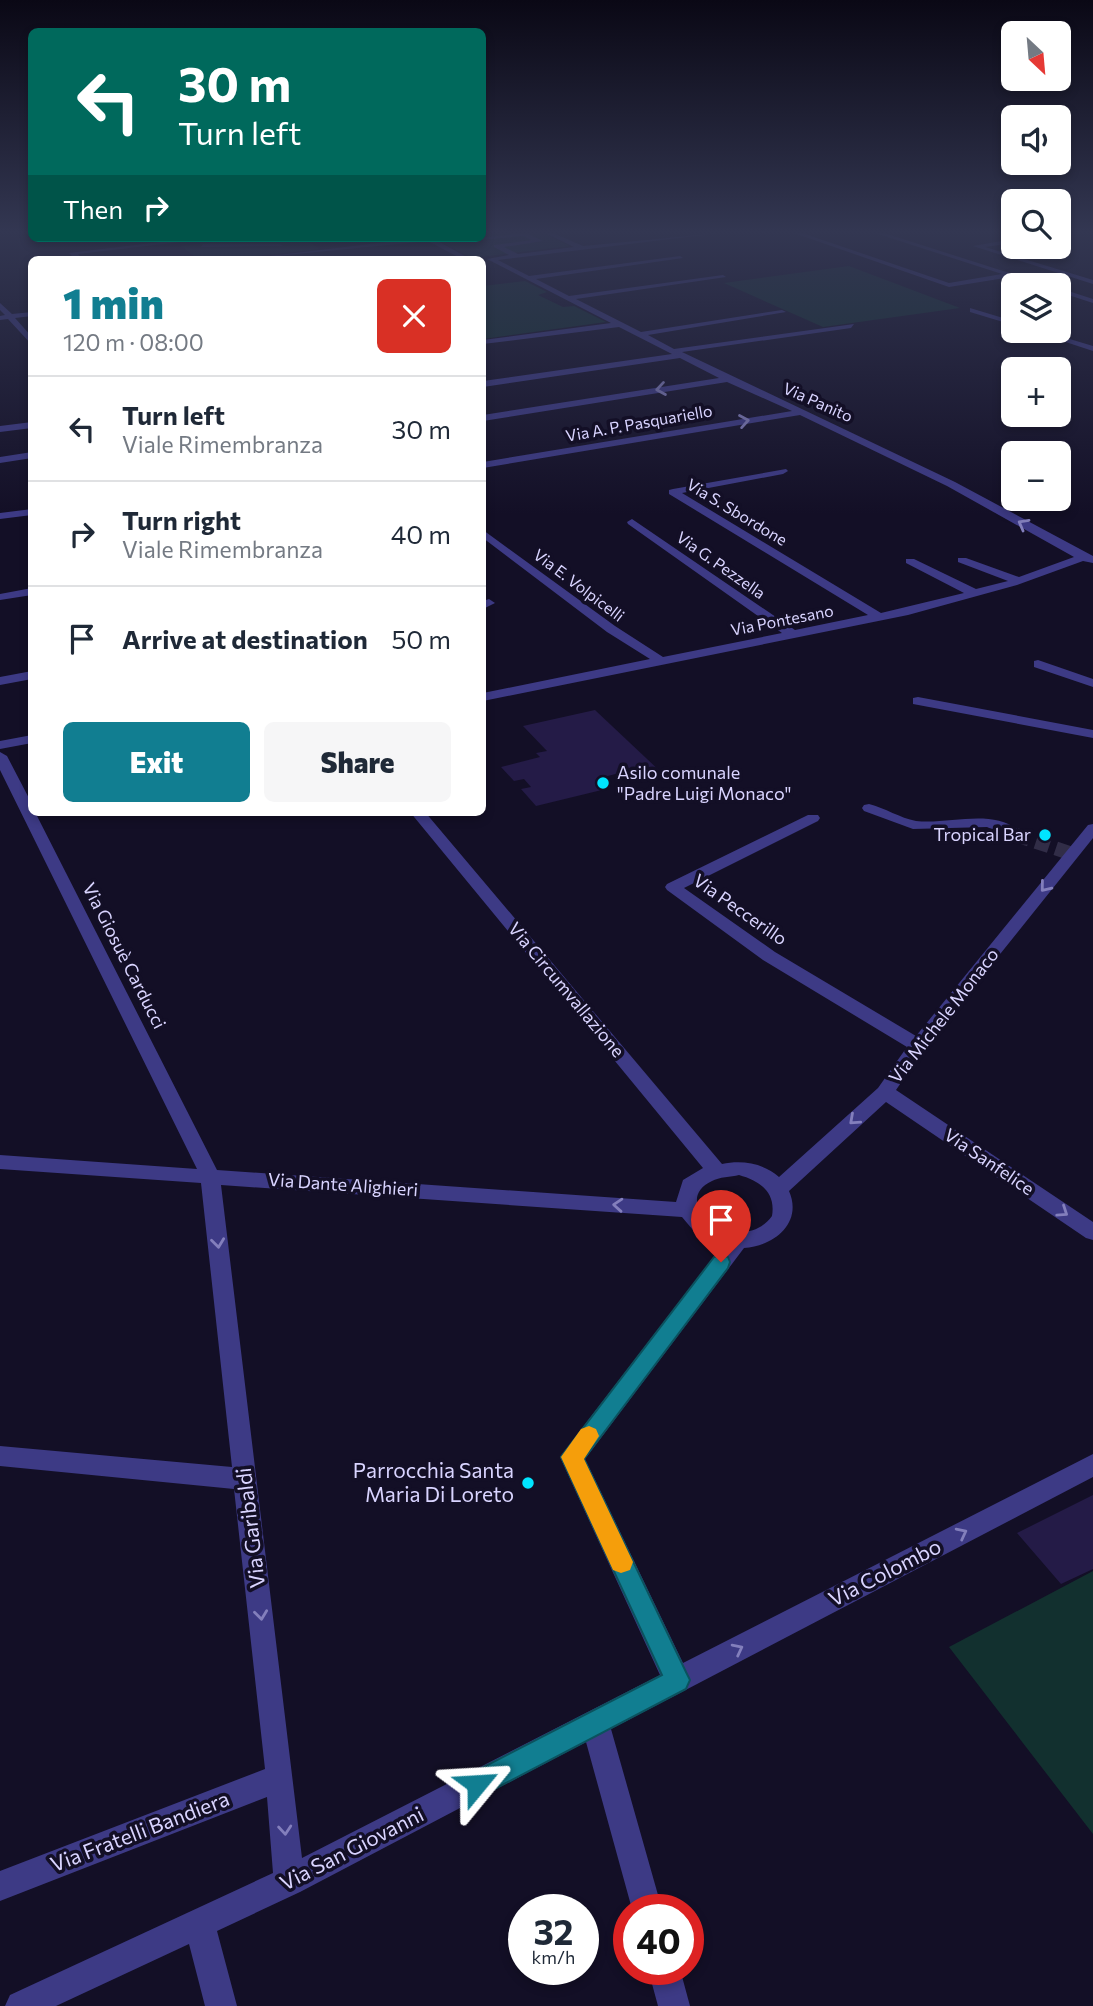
<!DOCTYPE html>
<html lang="en">
<head>
<meta charset="utf-8">
<style>
  :root { --surface:#fff; --page:#f6f6f7; --text:#1f2937; --muted:#747a83; --line:#e0e1e3; --accent:#117e91 }
  body { margin:0; font-family:Commissioner,sans-serif; background:var(--page); color:var(--text); height:100vh; display:flex; flex-direction:column; font-size:26px; white-space:nowrap }
  * { box-sizing:border-box; margin:0 }
  p { font-size:23px; color:var(--muted) }
  .icon { flex:none; width:38px; height:38px; fill:none; stroke:currentColor; stroke-width:2; stroke-linecap:round; stroke-linejoin:round }
  .map { position:relative; flex:1; overflow:hidden }
  .side { position:absolute; left:28px; top:256px; width:458px; height:560px; display:flex; flex-direction:column; background:var(--surface); border-radius:10px; box-shadow:0 4px 10px #0003 }
  .side>* { flex:none }
  .banner { position:absolute; left:28px; top:28px; width:458px; height:214px; border-radius:10px; box-shadow:0 4px 10px #0003; background:#00695c; color:#fff; overflow:hidden }
  .needle { width:46px; rotate:154deg }
  .controls { position:absolute; left:1001px; top:21px; display:grid; gap:14px }
  .controls a { display:grid; place-items:center; width:70px; height:70px; border-radius:10px; background:var(--surface); box-shadow:0 4px 10px #0003; font-size:35px }
  .speed { position:absolute; left:508px; top:1894px; display:flex; gap:14px; font-size:35px; font-weight:700; text-align:center }
  .speed>* { display:grid; place-content:center; width:91px; height:91px; border-radius:50%; background:var(--surface); box-shadow:0 4px 10px #0003; line-height:1 }
  .speed small { font-size:18px; font-weight:400 }
  .speed .limit { border:10px solid #d22; background:#fff; color:#111 }
  .pin { position:absolute; display:grid; place-items:center; width:60px; height:60px; color:#fff; margin:-72px -30px; border-radius:50% 50% 50% 0; rotate:-45deg; box-shadow:0 0 7px #0007 }
  .pin .icon { rotate:45deg }
  .me { position:absolute; width:77px; margin:-38px; rotate:63deg; stroke-linejoin:round; filter:drop-shadow(0 0 5px #0008) }
  .turn { display:flex; align-items:center; gap:24px; height:147px; padding:0 35px; font-size:32px }
  .turn .icon { width:91px; height:91px; stroke-width:2.5 }
  .turn b { display:block; font-size:49px; line-height:60px }
  .then { display:flex; align-items:center; height:66px; padding:0 35px; background:#0003; gap:14px; font-size:26px }
  .round { display:grid; place-items:center; flex:none; width:74px; height:74px; border-radius:10px; background:var(--page) }
  .overview { display:flex; align-items:center; justify-content:space-between; height:119px; padding:0 35px }
  h1 { font-size:42px; font-weight:800; line-height:52px; color:var(--accent) }
  .cta { display:flex; gap:14px; margin-top:auto; padding:14px 35px }
  .cta a { flex:1; height:80px; border-radius:10px; background:var(--accent); color:#fff; font-size:28px; font-weight:800; line-height:80px; text-align:center }
  .cta a+a { background:var(--page); color:var(--text) }
  ul { padding:0; list-style:none }
  li { display:flex; align-items:center; gap:21px; height:105px; padding:0 35px; border-top:2px solid var(--line) }
  li div { flex:1 }
  li b { display:block; font-size:26px }
  li em { font-style:normal }
  .map>svg:first-child { display:block }
  .green { fill:#12302f }
  .building { fill:#241b47 }
  .lines { fill:none; stroke-linecap:round; stroke-linejoin:round }
  .minor-tunnel { stroke:#312d47; stroke-width:14; stroke-dasharray:14 7; stroke-linecap:butt }
  .minor { fill:#3d3a85; fill-rule:evenodd }
  .oneway { stroke:#837fbc }
  .route { fill:#117e91; stroke:#0b525e; stroke-width:2 }
  .slow { fill:#f59e0b }
  .poi-dot { fill:#00e5ff; stroke:#130f26; stroke-width:2.5 }
  .labels { text-anchor:middle; stroke-width:7; stroke-linejoin:round; paint-order:stroke }
  .far-street-label { font-size:16px; fill:#d9d4ff; stroke:#130f26 }
  .poi-label { font-size:18px; fill:#d9d4ff; stroke:#130f26; text-anchor:start }
  .street-label { font-size:18px; fill:#d9d4ff; stroke:#130f26 }
  .near-poi-label { font-size:21px; fill:#d9d4ff; stroke:#130f26; text-anchor:end }
  .near-street-label { font-size:21px; fill:#d9d4ff; stroke:#130f26 }
</style>
</head>
<body>
<div class="map">
<svg width="1093" height="2006" viewBox="0 0 1093 2006">
  <rect width="100%" height="100%" fill="#130f26"/>
  <path class="green" d="M500,233H543L570,246L472,258L441,242L450,238H483V235Z
    M254,238H302L320,249L230,259H198L181,246Z
    M849,266L960,308L823,327L724,283Z
    M525,281L547,292L538,295L563,307L574,306L606,322L483,339V286Z
    M1093,1571V1834L949,1647Z"/>
  <path class="building" d="M595,710L663,774L637,780L627,771L600,778L610,788L536,806L521,789L531,787L524,779L514,781L501,767L540,757L536,753L547,751L523,726Z
    M1093,1495V1569L1061,1584L1017,1533Z"/>
  <g class="lines">
    <path class="minor-tunnel" d="M1016,835L1072,854"/>
    <path class="minor" d="M526,233L543,241L504,247L518,254L574,247L545,233H553L583,246L720,233L498,260L529,276L680,256L683,258L536,279L569,296L723,275L726,277L576,299L641,332L782,310L786,312L648,335L674,349L854,324L851,328L682,352L955,482L1093,556V563L1083,561L1017,585L908,615L483,701V693L650,659L607,632L483,538V530L615,626L663,657L782,633L628,524L627,522L632,519L795,630L868,615L669,494V490L673,489L786,469L788,471L783,474L682,493L881,613L964,593L906,563V559H914L976,589L1008,581L958,562V558H966L1019,577L1074,557L947,486L800,415L483,468V462L792,411L727,382L483,421V415L719,378L680,358L483,387V381L672,354L619,327L483,344V340L611,323L487,259L509,255L494,247V245L532,240L523,236L480,240L477,238Z
      M794,233H802L949,283L1002,274L875,233H884L1047,285H1037L1011,277L949,287Z
      M1059,233H1078L1059,237Z
      M193,238H214L78,254L82,259H75L69,253Z
      M419,238H439L436,240L470,259H462L428,241L246,259Z
      M1013,239V243L985,247L1093,280V284L973,246Z
      M203,244H280L283,246L201,247Z
      M1059,288L1093,299V303L1059,292Z
      M0,303L12,314L32,312V316L15,318L32,337V345L8,319L0,320V316L5,315L0,310Z
      M970,308L1013,321V325L970,312Z
      M1032,331H1043L1093,346V351Z
      M32,422V428L0,432V426Z
      M32,452V458L0,463V457Z
      M32,509V515L0,519V513Z
      M32,588V595L0,600V594Z
      M489,599L495,603L483,609V601Z
      M1038,660L1093,679V687L1034,667V661Z
      M32,671V679L0,685V677Z
      M918,697L1093,730V738L913,704V698Z
      M32,735V743L0,749V741Z
      M0,752L7,756L32,804V812H35L217,1170L676,1202L683,1180L703,1168L410,812H425L722,1164C742,1160 763,1163 779,1177L878,1088L907,1047L763,960L667,890L665,887L667,884L808,815H818L820,818L818,821L684,888L775,952L916,1036L1088,825L1093,824V838L924,1049L896,1090L1093,1222V1240L1086,1238L886,1102L789,1191C803,1223 774,1246 744,1248L585,1459L683,1663L1093,1454V1477L611,1729L662,1909H632L586,1742L300,1892L217,1931L237,2006H205L189,1944L56,2006H5L10,1995L273,1873L267,1797L0,1901V1871L265,1769L234,1489L0,1466V1446L232,1467L201,1183L0,1169V1155L197,1169L0,770ZM739,1175C760,1181 776,1192 772,1216C740,1260 665,1203 712,1181C719,1177 731,1177 739,1175ZM221,1185L682,1217L698,1236L722,1246L560,1457L660,1675L302,1858Z
      M869,804C885,808 900,818 916,821C951,825 996,806 1024,835L1016,840L987,827L913,829L864,811L862,808L864,805Z
      M648,1969H680L690,2006H658Z"/>
  </g>
  <defs><path id="oneway-chevron" d="M-2-3.5L2.5 0L-2 3.5" fill="none" stroke-width="1.6" stroke-linecap="round" stroke-linejoin="round" transform="scale(1.75)"/></defs>
  <g class="oneway">
    <use href="#oneway-chevron" transform="translate(661 389) rotate(171)"/>
    <use href="#oneway-chevron" transform="translate(744 421) rotate(-10)"/>
    <use href="#oneway-chevron" transform="translate(1023 524) rotate(-151)"/>
    <use href="#oneway-chevron" transform="translate(1045 887) rotate(129)"/>
    <use href="#oneway-chevron" transform="translate(854 1120) rotate(138)"/>
    <use href="#oneway-chevron" transform="translate(618 1205) rotate(-176)"/>
    <use href="#oneway-chevron" transform="translate(1063 1212) rotate(34)"/>
    <use href="#oneway-chevron" transform="translate(218 1243) rotate(83)"/>
    <use href="#oneway-chevron" transform="translate(962 1533) rotate(-27)"/>
    <use href="#oneway-chevron" transform="translate(261 1615) rotate(83)"/>
    <use href="#oneway-chevron" transform="translate(738 1649) rotate(-27)"/>
    <use href="#oneway-chevron" transform="translate(285 1830) rotate(85)"/>
  </g>
  <linearGradient id="sky" x2="0" y2="1"><stop stop-color="#0a0815"/><stop offset="0.45" stop-color="#333752"/><stop offset="1" stop-color="#333752" stop-opacity="0"/></linearGradient>
  <rect width="1093" height="514" fill="url(#sky)"/>
  <path class="route" d="M721,1255L728,1257L730,1262L728,1268L584,1459L686,1672L690,1680L686,1689L487,1793L477,1797L468,1793L464,1784L468,1775L662,1675L561,1457L714,1257Z"/>
  <path class="slow" d="M589,1426L596,1429L599,1436L584,1459L633,1562L630,1570L621,1573L613,1570L561,1457L581,1429Z"/>
  <g class="poi-dot">
    <circle cx="603" cy="783" r="7"/>
    <circle cx="1045" cy="835" r="7"/>
    <circle cx="528" cy="1483" r="7"/>
  </g>
  <g class="labels">
    <g class="far-street-label">
      <text transform="translate(818 402) rotate(24)" y="6">Via Panito</text>
      <text transform="translate(639 423) rotate(-10)" y="6">Via A. P. Pasquariello</text>
      <text transform="translate(737 512) rotate(31)" y="6">Via S. Sbordone</text>
      <text transform="translate(721 565) rotate(35)" y="6">Via G. Pezzella</text>
      <text transform="translate(579 585) rotate(37)" y="6">Via E. Volpicelli</text>
      <text transform="translate(782 620) rotate(-11)" y="6">Via Pontesano</text>
    </g>
    <g class="poi-label">
      <text x="617" y="779">Asilo comunale<tspan x="617" dy="21">"Padre Luigi Monaco"</tspan></text>
      <text x="1031" y="841" text-anchor="end">Tropical Bar</text>
    </g>
    <g class="street-label">
      <text transform="translate(740 910) rotate(35)" y="6">Via Peccerillo</text>
      <text transform="translate(124 956) rotate(63)" y="6">Via Giosuè Carducci</text>
      <text transform="translate(566 990) rotate(50)" y="6">Via Circumvallazione</text>
      <text transform="translate(944 1016) rotate(-52)" y="6">Via Michele Monaco</text>
      <text transform="translate(989 1162) rotate(34)" y="6">Via Sanfelice</text>
      <text transform="translate(343 1185) rotate(4)" y="6">Via Dante Alighieri</text>
    </g>
    <g class="near-poi-label">
      <text x="514" y="1478">Parrocchia Santa<tspan x="514" dy="24">Maria Di Loreto</tspan></text>
    </g>
    <g class="near-street-label">
      <text transform="translate(251 1528) rotate(-97)" y="7">Via Garibaldi</text>
      <text transform="translate(885 1573) rotate(-27)" y="7">Via Colombo</text>
      <text transform="translate(140 1832) rotate(-21)" y="7">Via Fratelli Bandiera</text>
      <text transform="translate(352 1849) rotate(-27)" y="7">Via San Giovanni</text>
    </g>
  </g>
</svg>
<div class="controls">
<a><svg class="needle" viewBox="-14 -14 28 28"><path d="M0-13l5 13h-10z" fill="#e53935"/><path d="M0 13l5-13h-10z" fill="#747a83"/></svg></a>
<a><svg class="icon" aria-label="sound" viewBox="0 0 24 24"><path d="M4 9h4l5-4v14l-5-4H4zM17 9q2 3 0 6"/></svg></a>
<a><svg class="icon" aria-label="search" viewBox="0 0 24 24"><circle cx="10" cy="10" r="6"/><path d="M15 15l6 6"/></svg></a>
<a><svg class="icon" aria-label="layers" viewBox="0 0 24 24"><path d="M12 4l9 5-9 5-9-5zM3 14l9 5 9-5"/></svg></a>
<a>+</a>
<a>−</a>
</div>
<div class="speed"><div>32<small>km/h</small></div><div class="limit">40</div></div>
<div class="pin" style="left:721px;top:1262px;background:#d93025"><svg class="icon" aria-label="arrive" viewBox="0 0 24 24"><path d="M6 21V4h12l-3 4 3 4H6"/></svg></div>
<svg class="me" style="left:477px;top:1784px" viewBox="-20 -20 40 40"><path d="M0-17L14 15 0 8-14 15z" fill="#117e91" stroke="#fff" stroke-width="4"/></svg>
<div class="banner">
<div class="turn"><svg class="icon" aria-label="left" viewBox="0 0 24 24"><path d="M17 20v-9H6M10 6l-5 5 5 5"/></svg><div><b>30 m</b>Turn left</div></div>
<div class="then">Then<svg class="icon" aria-label="right" viewBox="0 0 24 24"><path d="M7 20v-9h11M14 6l5 5-5 5"/></svg></div>
</div>
<section class="side">
<div class="overview"><div><h1>1 min</h1><p>120 m · 08:00</p></div><a class="round" style="background:#d93025;color:#fff"><svg class="icon" aria-label="close" viewBox="0 0 24 24"><path d="M6 6l12 12M18 6L6 18"/></svg></a></div>
<ul>
<li><svg class="icon" aria-label="left" viewBox="0 0 24 24"><path d="M17 20v-9H6M10 6l-5 5 5 5"/></svg><div><b>Turn left</b><p>Viale Rimembranza</p></div><em>30 m</em></li>
<li><svg class="icon" aria-label="right" viewBox="0 0 24 24"><path d="M7 20v-9h11M14 6l5 5-5 5"/></svg><div><b>Turn right</b><p>Viale Rimembranza</p></div><em>40 m</em></li>
<li><svg class="icon" aria-label="arrive" viewBox="0 0 24 24"><path d="M6 21V4h12l-3 4 3 4H6"/></svg><div><b>Arrive at destination</b></div><em>50 m</em></li>
</ul>
<div class="cta"><a>Exit</a><a>Share</a></div>
</section>
</div>
</body>
</html>
